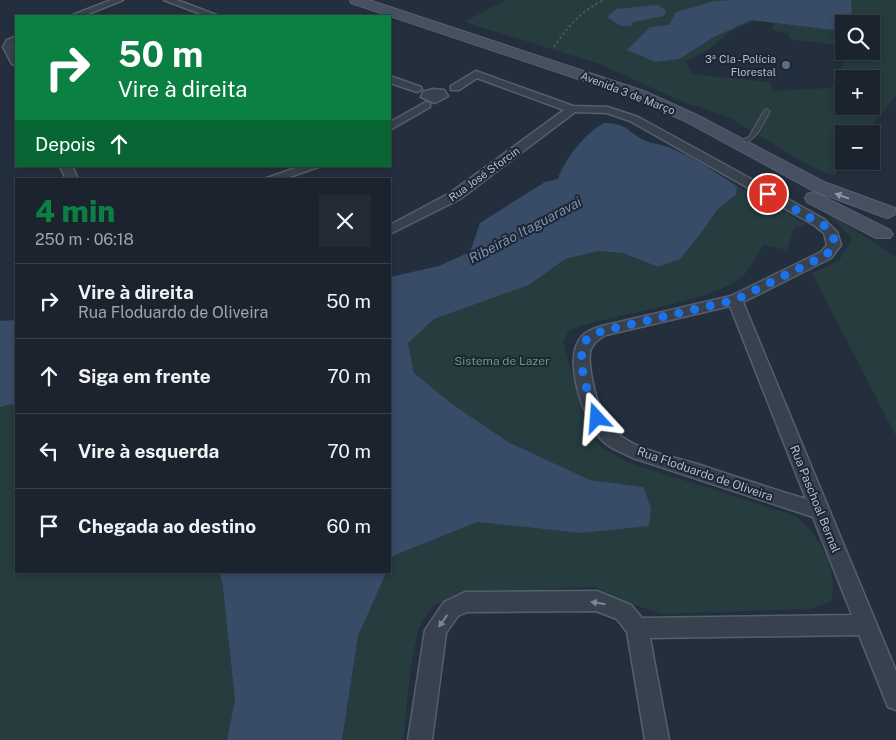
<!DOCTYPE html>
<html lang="pt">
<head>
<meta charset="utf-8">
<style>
  :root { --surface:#1b232e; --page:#242b36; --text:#f1f3f6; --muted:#a0a4aa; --line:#39404a; --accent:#0b8043 }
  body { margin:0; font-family:"Public Sans",sans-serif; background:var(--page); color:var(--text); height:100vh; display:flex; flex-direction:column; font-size:19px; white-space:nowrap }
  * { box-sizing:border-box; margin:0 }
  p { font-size:16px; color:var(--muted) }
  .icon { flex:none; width:28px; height:28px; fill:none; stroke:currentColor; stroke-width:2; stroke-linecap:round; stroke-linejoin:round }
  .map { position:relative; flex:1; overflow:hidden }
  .side { position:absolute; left:15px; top:178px; width:376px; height:395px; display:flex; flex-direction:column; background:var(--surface); border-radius:0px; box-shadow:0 2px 8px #0003,0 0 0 1px var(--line) }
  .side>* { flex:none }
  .hud { position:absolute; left:15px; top:15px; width:376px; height:152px; border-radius:0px; box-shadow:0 2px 8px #0003,0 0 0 1px var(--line); background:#0b8043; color:#fff; overflow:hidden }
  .fabs { position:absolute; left:835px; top:15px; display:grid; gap:10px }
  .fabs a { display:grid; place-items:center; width:45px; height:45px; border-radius:0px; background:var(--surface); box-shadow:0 2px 8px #0003,0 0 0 1px var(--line); font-size:25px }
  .pin { position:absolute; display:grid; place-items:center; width:42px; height:42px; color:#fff; margin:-21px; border:2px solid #fff; border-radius:50%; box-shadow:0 1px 5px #0007 }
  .me { position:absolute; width:55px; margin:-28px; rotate:341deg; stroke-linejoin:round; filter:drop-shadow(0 0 4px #0008) }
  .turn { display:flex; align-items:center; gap:18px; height:105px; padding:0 20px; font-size:22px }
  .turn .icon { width:65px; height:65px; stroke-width:2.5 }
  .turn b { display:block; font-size:35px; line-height:42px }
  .then { display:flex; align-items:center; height:48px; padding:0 20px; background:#0003; gap:10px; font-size:19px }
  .round { display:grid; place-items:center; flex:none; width:52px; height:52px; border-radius:0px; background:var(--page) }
  .head { display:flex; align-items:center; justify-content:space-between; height:85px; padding:0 20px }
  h1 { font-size:30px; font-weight:800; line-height:38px; color:var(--accent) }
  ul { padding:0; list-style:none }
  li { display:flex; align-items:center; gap:15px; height:75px; padding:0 20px; border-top:1px solid var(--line) }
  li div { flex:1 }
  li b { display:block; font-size:19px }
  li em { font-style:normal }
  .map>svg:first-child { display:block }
  .green { fill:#263c3f; fill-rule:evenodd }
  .water { fill:#394c67 }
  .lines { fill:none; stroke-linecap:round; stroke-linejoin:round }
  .lane-casing { stroke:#565f6c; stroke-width:2 }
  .street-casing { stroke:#565f6c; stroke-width:3 }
  .secondary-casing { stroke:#565f6c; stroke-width:2 }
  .path { stroke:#44595c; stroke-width:2; stroke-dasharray:2.5 2.5; stroke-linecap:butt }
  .lane { fill:#38414e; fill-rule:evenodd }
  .street { fill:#38414e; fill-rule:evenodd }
  .secondary { fill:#465061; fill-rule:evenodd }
  .oneway { fill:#8e96a5 }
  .oneway2 { fill:#7c8592 }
  .route { stroke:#1a73e8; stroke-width:9; stroke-dasharray:0 16.2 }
  .service-dot { fill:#5c6f8a; stroke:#1d2633; stroke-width:2 }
  .labels { text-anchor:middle; stroke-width:4; stroke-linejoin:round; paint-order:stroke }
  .far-poi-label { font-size:11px; fill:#b4bcc9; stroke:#1d2633; text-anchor:end }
  .far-street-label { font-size:11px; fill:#b4bcc9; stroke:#1d2633 }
  .park-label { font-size:12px; fill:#6b9a76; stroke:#1d2633 }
  .street-label { font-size:12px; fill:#b4bcc9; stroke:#1d2633 }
  .water-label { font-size:14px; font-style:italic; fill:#7c92b1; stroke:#1d2633 }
</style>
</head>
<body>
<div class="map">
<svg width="896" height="740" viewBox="0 0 896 740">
  <rect width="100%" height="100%" fill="#242f3e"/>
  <path class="green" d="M506,0H896V96L864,134H844V161L834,176L806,164L726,116L678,100L600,64L464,22ZM753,21L774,23L772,30L788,33L790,39L844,46V24H871V51H849L831,88L774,91L770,82L691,74L686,61L708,50L729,32ZM844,79H871V106H844Z
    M737,186L806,224L794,228L787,250L764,245C758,254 752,265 745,274C719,302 610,314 569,330L563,342L588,432L602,448L630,463L796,516C820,536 839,569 831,601L811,609L663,614L629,603L594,587L458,594L433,606L419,627L411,664L403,740H342L358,636L387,571H390L393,556L477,522L582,533L649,526L643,487L590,480L510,443L452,404L414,373L408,342L434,319L529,285L565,259L599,251L623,253L658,267L699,236L717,210L736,196Z
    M820,207L896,257V436L812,273L839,261L852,238Z
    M12,404L16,407V571H217L222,580L235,700L227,740H0V407Z"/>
  <path class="water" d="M736,0H851L852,22L833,30L751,20L714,37L679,59L655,62L627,50L650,27L669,25L676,12L714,1Z
    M658,5L666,10L664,16L633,22L631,26H621L608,18L609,15L616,9Z
    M604,123C629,123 627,133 646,141C653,144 661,144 668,147C693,157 715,172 737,186L736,195L717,210L699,236L680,259L658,267L623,253L599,251L565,259L529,285L434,319L408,343L414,373L452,404L510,443L590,480L643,487L651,508L649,526L582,533L477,522L393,556L390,564V277L439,266L470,252L480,223L545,182L558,179C564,160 586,132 604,123Z
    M16,320V407L12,404L0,407V321Z
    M217,571H387L358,636L342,740H227L235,700L222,580Z"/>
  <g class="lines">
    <defs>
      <path id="lane" d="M767,109L770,111C762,125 755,145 737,144V142L749,137L764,111Z"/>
      <path id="street" d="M111,0H123L83,16H70Z
        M164,0H177L219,16H206Z
        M16,36V43L13,47L16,53V65L12,64L3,47L7,40Z
        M476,71L573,106L608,107L638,117L824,219L837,232L841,245L831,258L743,302L896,671V710L888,707L859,635L650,638L669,740H645L627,632L617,619L596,611L467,612L458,616L446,633L432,740H408L425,630L444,602L465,592L597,591L631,605L642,618L852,615L813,517L633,458C622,452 608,448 600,438C583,418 562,358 582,336C587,331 595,328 602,326L731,296L821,252L827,245L824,233L814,225L630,121L607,113L575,112L460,199L390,234V225L450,193L564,110L477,78L459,90H451V86ZM730,306L806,499C770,488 733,476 697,464C671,456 632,450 613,429C600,415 594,391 591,373C588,354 588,344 606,335Z
        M390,76L421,87L422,89L417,92L390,83Z
        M433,89L444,90L448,96L435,103L421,97L423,92Z
        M426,102L430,103V107L390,130V122Z
        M60,166H72L78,179H66Z
        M301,166H321L284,179H264Z"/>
      <path id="secondary" d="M350,0H369L644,91L699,116L824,182L895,208L896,214L888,218L881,216L812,190L687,122L632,97L351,3Z
        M814,192L890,230L893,234L890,238H876L807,202L805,198L807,194Z"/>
    </defs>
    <use href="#lane" class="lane-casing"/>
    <use href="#street" class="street-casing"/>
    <use href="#secondary" class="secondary-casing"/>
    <path class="path" d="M554,47C567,27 582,10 604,0"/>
    <use href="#lane" class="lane"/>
    <use href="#street" class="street"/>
    <use href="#secondary" class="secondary"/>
  </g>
  <defs><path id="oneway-solid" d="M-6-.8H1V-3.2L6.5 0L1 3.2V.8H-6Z" transform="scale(1.25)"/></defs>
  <use class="oneway" href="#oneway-solid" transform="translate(842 196) rotate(-160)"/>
  <g class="oneway2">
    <use href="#oneway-solid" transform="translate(598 603) rotate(-171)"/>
    <use href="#oneway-solid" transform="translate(443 621) rotate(125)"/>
  </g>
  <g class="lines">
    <path class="route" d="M597,418C590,399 572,355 588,338C591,335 598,333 602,331L735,300L826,255L832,248L834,239L825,226L768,194"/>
  </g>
  <circle class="service-dot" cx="786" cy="65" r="5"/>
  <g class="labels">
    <g class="far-poi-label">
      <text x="776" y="63">3ª CIa - Polícia<tspan x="776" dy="13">Florestal</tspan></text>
    </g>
    <g class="far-street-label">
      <text transform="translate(628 93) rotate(21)" y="4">Avenida 3 de Março</text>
      <text transform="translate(484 174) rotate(-36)" y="4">Rua José Sforcin</text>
    </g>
    <g class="park-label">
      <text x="502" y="365">Sistema de Lazer</text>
    </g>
    <g class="street-label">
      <text transform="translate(705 474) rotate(19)" y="4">Rua Floduardo de Oliveira</text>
      <text transform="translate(815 499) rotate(68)" y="4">Rua Paschoal Bernal</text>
    </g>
    <g class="water-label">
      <text transform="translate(525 230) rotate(-28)" y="5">Ribeirão Itaguaravai</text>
    </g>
  </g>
</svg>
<div class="fabs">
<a><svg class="icon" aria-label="search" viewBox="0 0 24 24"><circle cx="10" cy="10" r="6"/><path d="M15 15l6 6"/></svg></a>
<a>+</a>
<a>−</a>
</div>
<div class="pin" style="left:768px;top:194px;background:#d93025"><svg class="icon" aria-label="arrive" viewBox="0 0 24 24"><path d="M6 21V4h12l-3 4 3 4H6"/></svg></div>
<svg class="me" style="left:597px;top:418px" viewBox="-20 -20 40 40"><path d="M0-17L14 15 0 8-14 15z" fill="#1a73e8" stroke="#fff" stroke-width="4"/></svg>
<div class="hud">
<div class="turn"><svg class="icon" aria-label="right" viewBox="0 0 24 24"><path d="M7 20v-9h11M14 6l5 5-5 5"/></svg><div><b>50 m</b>Vire à direita</div></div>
<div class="then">Depois<svg class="icon" aria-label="ahead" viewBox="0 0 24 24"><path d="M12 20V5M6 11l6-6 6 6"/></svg></div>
</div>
<section class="side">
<div class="head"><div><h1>4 min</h1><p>250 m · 06:18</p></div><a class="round"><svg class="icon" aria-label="close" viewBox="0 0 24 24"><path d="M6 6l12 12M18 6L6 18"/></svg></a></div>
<ul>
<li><svg class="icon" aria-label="right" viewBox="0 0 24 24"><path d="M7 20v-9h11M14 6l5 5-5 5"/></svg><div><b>Vire à direita</b><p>Rua Floduardo de Oliveira</p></div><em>50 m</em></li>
<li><svg class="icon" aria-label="ahead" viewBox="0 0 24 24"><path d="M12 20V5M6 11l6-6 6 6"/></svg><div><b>Siga em frente</b></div><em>70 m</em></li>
<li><svg class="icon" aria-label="left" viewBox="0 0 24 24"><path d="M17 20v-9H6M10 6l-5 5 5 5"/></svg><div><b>Vire à esquerda</b></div><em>70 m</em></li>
<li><svg class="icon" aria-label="arrive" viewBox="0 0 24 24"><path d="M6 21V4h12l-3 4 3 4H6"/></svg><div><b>Chegada ao destino</b></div><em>60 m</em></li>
</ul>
</section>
</div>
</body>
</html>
